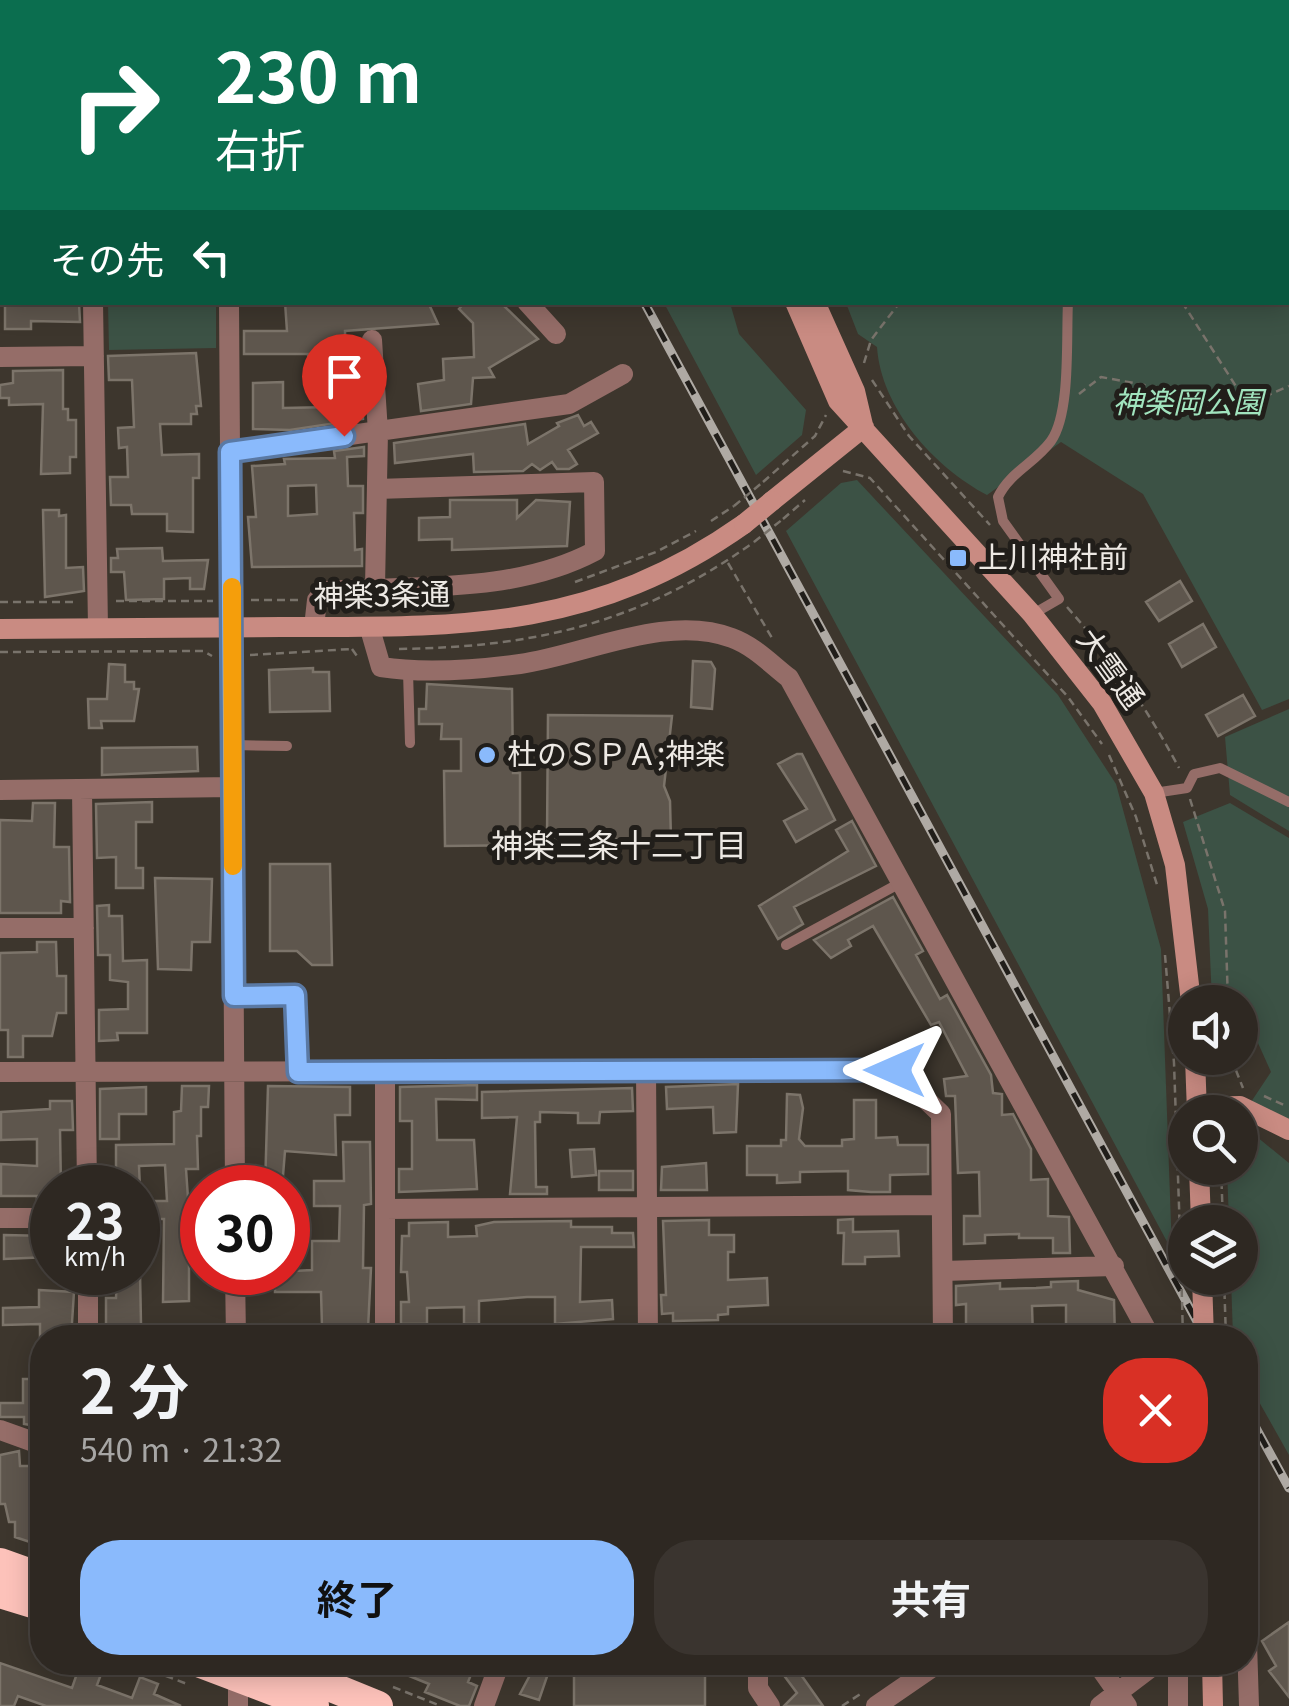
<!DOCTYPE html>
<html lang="ja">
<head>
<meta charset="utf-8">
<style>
  :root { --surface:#2e2822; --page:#3a342f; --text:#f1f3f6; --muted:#a7a6a5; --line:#494440; --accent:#8abafc }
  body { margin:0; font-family:Georgia,"Noto Sans JP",serif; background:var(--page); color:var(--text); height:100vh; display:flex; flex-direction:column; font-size:38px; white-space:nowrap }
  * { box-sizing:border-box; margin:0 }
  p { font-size:32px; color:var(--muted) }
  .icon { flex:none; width:55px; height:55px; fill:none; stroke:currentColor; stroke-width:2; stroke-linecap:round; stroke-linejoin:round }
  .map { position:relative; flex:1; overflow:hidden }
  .drawer { position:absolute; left:30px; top:1325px; width:1228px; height:350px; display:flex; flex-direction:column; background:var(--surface); border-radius:40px; box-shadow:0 5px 25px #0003,0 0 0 2px var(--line) }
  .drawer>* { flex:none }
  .hud { position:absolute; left:0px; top:0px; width:1290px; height:305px; box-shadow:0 5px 25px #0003,0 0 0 2px var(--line); background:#0b6e4f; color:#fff; overflow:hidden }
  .tools { position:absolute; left:1168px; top:985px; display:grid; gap:20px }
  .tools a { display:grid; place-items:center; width:90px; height:90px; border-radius:50%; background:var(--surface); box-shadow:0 5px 25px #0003,0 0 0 2px var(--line); font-size:50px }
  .speed { position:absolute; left:30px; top:1165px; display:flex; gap:20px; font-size:50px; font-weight:700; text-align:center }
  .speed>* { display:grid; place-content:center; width:130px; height:130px; border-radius:50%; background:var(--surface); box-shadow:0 5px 25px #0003,0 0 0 2px var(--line); line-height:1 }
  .speed small { font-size:25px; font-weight:400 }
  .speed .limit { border:15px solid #d22; background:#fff; color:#111 }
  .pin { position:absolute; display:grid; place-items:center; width:85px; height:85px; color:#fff; margin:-102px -42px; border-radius:50% 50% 50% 0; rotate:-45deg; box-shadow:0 0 10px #0007 }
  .pin .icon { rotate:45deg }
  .me { position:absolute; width:110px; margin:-55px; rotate:270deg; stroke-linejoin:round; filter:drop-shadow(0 0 8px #0008) }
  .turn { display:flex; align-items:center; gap:35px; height:210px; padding:0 50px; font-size:45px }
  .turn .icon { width:130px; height:130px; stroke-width:2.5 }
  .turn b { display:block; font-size:70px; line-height:85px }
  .then { display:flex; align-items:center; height:95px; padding:0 50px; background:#0003; gap:20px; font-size:38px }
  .round { display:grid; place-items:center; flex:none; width:105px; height:105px; border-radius:40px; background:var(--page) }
  .overview { display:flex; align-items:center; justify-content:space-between; height:170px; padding:0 50px }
  h1 { font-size:60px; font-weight:700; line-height:75px }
  .button { display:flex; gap:20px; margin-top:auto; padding:20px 50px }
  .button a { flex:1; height:115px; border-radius:40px; background:var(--accent); color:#111; font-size:40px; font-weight:700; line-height:115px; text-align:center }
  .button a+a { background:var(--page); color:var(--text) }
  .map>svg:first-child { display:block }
  .green { fill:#3c5245 }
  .building { fill:#5e564d; stroke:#7c746a; stroke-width:2.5; fill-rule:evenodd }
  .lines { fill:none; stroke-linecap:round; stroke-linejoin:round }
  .path { stroke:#79736b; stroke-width:2.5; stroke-dasharray:8 5; stroke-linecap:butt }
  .lane { stroke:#956d68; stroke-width:10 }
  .street { stroke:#956d68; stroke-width:20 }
  .secondary { stroke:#c98b82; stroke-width:20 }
  .highway { stroke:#fdc2ba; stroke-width:30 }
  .rail-casing { stroke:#afaaa4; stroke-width:9 }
  .rail { stroke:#211e1a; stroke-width:5; stroke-dasharray:15; stroke-linecap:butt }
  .path-bridge { stroke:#79736b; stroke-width:2.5; stroke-dasharray:8 5; stroke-linecap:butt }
  .secondary-bridge { stroke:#c98b82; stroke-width:20 }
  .route-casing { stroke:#5a79a4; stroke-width:25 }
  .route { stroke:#8abafc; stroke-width:18 }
  .slow { stroke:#f59e0b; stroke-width:18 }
  .poi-dot { fill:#8abafc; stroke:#211e1a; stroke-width:4 }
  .labels { text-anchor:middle; stroke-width:10; stroke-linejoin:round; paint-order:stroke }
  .park-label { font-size:30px; font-style:italic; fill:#a1e4be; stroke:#211e1a }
  .poi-label { font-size:30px; fill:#ede9e4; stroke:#211e1a; text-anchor:start }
  .street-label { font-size:30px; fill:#ede9e4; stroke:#211e1a }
  .neighbourhood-label { font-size:32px; fill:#ede9e4; stroke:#211e1a }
</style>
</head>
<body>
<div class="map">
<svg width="1289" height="1706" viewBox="0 0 1289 1706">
  <rect width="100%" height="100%" fill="#3d362d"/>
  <path class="green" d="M911,0H1289V699L1262,710L1143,494L1061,442L987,495C934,467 881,408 877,347L858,334L846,303L1288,302V2Z
    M108,303H216V348L109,350Z
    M664,303H730L739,334L806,410L802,435L756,475Z
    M857,480L1058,695L1116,784L1161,949L1172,1251L786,531L841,483Z
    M1289,709V831L1230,795L1225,737Z
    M1230,803L1289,838V1122L1251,1102L1271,1072L1258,1043H1240V1002H1212L1208,909L1183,822Z
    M1251,1132L1289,1163V1455L1245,1377V1338L1233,1337L1231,1278H1240V1222H1229L1227,1168H1240V1141Z"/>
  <path class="building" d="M5,302L79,303L80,322L31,321V329H5Z
    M285,302H428L438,324L345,331L346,367L309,368L308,354H244V331H287Z
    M465,302H500L538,339L489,368L494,377L473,378L471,404L421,411L418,384L444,380L443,359L474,357L473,323L459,309Z
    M196,353L201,406H196L197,414H191V424H160L162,455L199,454V478H193V532L167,531V514H132L131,505H111L110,477H128L127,447L119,448L118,428L134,427L132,380H109L108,356Z
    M63,370V409H68V420H76V457H70V473L41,474L43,404L9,405V398H0V385L13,383V371Z
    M337,371L354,372L356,408H363V419L290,430L253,429V383L283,382V408L332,407V400H338Z
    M578,415L584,426L591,422L598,433L568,450L577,464L569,469H557L552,462L540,470L532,464L523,471L474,472L473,454L395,463L394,443L525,424L528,444L559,426L557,423Z
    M364,447V456L347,457L348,486H363V513H354L355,550L362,549V566L252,567L248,517H256L252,466L285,464L284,459L335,458L334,451ZM316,485L317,514L288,516V486Z
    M450,500H517V518L536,500L570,502L567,546L452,550V539L419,540V518L450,517Z
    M43,510H59V516L66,515V568L83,567L84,591L45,597Z
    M162,548L163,561L208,560L204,589H190V578L164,579V599L126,600L124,572H111V558H118L117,549Z
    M1180,581L1192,601L1159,621L1146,602Z
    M1203,624L1216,647L1182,667L1169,644Z
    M693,661L711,662L715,669L712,709L691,707Z
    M109,664L125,665V682H134V689H139L134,721H101L102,728H89L88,699H107Z
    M313,668V672H329L330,711L270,712L269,670Z
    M427,684L512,689L513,773H520V845L445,846L444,771H461V739H441L442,724H419V709H426Z
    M1243,695L1255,716L1218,736L1206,715Z
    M548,715L672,716L664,786L670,801L671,840L547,838Z
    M197,747L198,771L102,775V748Z
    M797,754H802L835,820L796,842L784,821L807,809L778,764Z
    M152,802V822H136V868H143V888H116V857L97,858L96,804Z
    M33,803H55L54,847H69L70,902L61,901V913H0V820L32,821Z
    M852,821L876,866L794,907L803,924L778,939L759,906L848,851L836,830Z
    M270,864H330L332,965H312L297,951H270Z
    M155,878L212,879L210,942H192L191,970L158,969Z
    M893,897L923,951L916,955L940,999L947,995L991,1075L993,1093L1002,1094V1115L1013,1114L1031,1149V1180L1048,1179V1216L1069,1217L1070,1253H1053V1238H1019V1234L985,1235V1243L964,1244V1216H980L979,1172L958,1173L955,1096H946L944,1079L967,1076L939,1022L931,1025L873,926L848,940L851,946L831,958L814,940Z
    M109,905V916H122L123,961L147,960V1033H117L118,1040L99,1041V1010L128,1009V982L110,980V955H98L97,906Z
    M37,942H56L57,976H66V1013H57L52,1036H23V1057H8V1030H0V953L37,952Z
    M738,1084L736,1132L714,1133L713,1107L667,1109L666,1087Z
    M477,1085V1100L436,1099L437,1140H474L477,1189L399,1192V1169H412V1121H400V1087Z
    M182,1086H209L208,1107H201V1136H197L198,1169H186L188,1198L194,1199V1212H202V1225H194V1252H189V1301L163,1302L164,1219H138V1201H167L165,1165L139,1166L140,1188H116V1145L174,1144V1112L181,1111Z
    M268,1086L350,1087V1115H335L336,1155L285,1151L282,1188H265Z
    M146,1087V1114H119V1139H100V1089Z
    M632,1088L633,1111L600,1112L599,1123H578V1113L540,1112V1122H535L536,1187H547V1194H510L517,1117L482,1118V1092Z
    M787,1094L800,1095L803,1108L799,1139L805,1146H842V1140L854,1139V1100H876V1138L897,1137L898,1145H928V1174L890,1175V1192H871L848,1190V1171L800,1172V1182L777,1183V1175H747V1146H781V1140H786Z
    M50,1101H72L73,1130H60L61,1188H52V1202H37V1196H1V1164L37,1166V1139L1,1140V1112L50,1109Z
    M343,1142H370L371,1204L364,1205L363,1268H371L368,1329L322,1327L321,1292H275V1272L312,1270V1241H339L340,1206H314V1181H344Z
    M594,1149L596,1175L572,1177L570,1150Z
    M706,1163L707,1190H661L662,1167Z
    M599,1171H633V1190H599Z
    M853,1219V1232L898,1231L899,1256L865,1257V1264H843L844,1233H838V1220Z
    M709,1220V1235H734V1252H728V1280L767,1278L768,1305L728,1307V1314L718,1315V1320L673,1321V1313L662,1314L661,1295H666L663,1221Z
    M571,1221V1227H612V1233H633L634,1247H581L580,1302L612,1300L613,1319L555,1324V1297H527L479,1301V1324H464V1307L427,1308V1324H401V1302H409L407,1272H401L402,1236H409V1223L448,1222V1237L477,1236L476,1226L494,1222Z
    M4,1235L49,1236V1257L4,1259Z
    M117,1272H140L141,1324L106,1325V1298H116Z
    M1078,1281V1290L1114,1300L1115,1338H1066V1305L1032,1306L1033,1338H1004V1325L966,1326V1304L956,1305V1286L1000,1283V1289L1036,1288L1051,1287V1282Z
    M39,1290L74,1292L71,1338H40V1324L3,1325V1308L39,1307Z
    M23,1379H42V1427L24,1424V1417H0V1403H23Z
    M19,1451L20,1466H42V1507L34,1508L33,1543L15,1537V1522H9L5,1504H0V1455Z
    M1289,1622V1697L1269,1671L1276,1666L1262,1641Z
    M81,1662L103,1669L97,1685L132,1698L140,1677L158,1684L154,1694L181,1706H46L18,1696L14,1706H0V1663L72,1688Z
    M375,1662H416L434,1670L438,1662H476L468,1682L477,1686L469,1706H460L425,1692L429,1684Z
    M537,1662H552L539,1700L520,1694Z
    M574,1662L705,1664V1706H574Z
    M774,1662H813L799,1672L823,1706H784L797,1693Z"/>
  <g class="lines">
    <path class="path" d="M1246,0L1248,2
      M1233,2L1237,0
      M1288,77L1289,81
      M1182,302L1246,402
      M864,363L871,340L900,302
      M872,380L909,436L990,525
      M1079,394L1101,377L1248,404L1289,386
      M843,471L870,478L1068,697L1102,744
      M763,482L815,436L826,415
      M783,519L805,500
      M711,521L734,506
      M728,563L772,638
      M575,582L656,552L696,531
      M251,600H298
      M116,601H213
      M0,602H78
      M1067,607C1112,658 1147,708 1179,768
      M352,649L359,659
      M399,649C536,647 641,623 754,542
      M0,652L203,651L212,656
      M250,655L351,649
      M1109,755L1136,817L1158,888
      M1190,799L1225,911L1228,1002
      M1165,955L1174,1063L1181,1263
      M1231,1058L1243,1088
      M1213,1064L1230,1067
      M1264,1096L1284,1105
      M1221,1168L1223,1222
      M1224,1278L1226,1338
      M1245,1552V1562
      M129,1662L187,1684
      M393,1687L441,1706
      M842,1706L862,1693"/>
    <path class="lane" d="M555,0L556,2
      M567,2L571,0
      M1033,614L1059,599L1003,521L998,497C1010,472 1035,463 1051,441C1071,413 1066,338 1068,302
      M408,671L410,743
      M233,745L287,746
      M1154,793L1187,788L1194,774L1220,768L1289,802
      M786,945L902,882
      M234,996L295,995L298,1071"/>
    <path class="street" d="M88,0V2
      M229,0V2
      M776,2L778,0
      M897,2L898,0
      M0,83H2
      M0,218H2
      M93,302L98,628
      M229,302L235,1188
      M527,302L556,334
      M372,340L378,432L375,587
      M0,357L94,356
      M230,452L569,404L623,374
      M314,627L317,600L326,591C415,585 514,594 595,551L594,482L377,489
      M370,629L381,667C425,674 475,670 520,664C585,655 667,613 732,638C754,646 771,664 789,678L1151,1338
      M0,790L233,787
      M82,790L87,1188
      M0,928H84
      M646,1070L648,1338
      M385,1071V1338
      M0,1072L895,1070L941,1114L943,1338
      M385,1209L940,1205
      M0,1218H52
      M943,1271L1114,1266
      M88,1272V1338
      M235,1272L236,1338
      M380,1338L943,1336
      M0,1430L42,1445
      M1245,1579L1249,1706
      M758,1662V1688L770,1706
      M1096,1662L1127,1706
      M1178,1662V1706
      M238,1669V1706
      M484,1706L500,1662
      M876,1706L940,1662
      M1100,1706L1158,1662"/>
    <path class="secondary" d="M831,2L833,0
      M858,2L859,0
      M795,302L838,401L1032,614L1102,703L1154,793L1175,865L1191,1002
      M815,302L855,391L863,425
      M772,501L864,427
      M0,629C94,628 187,628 281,627C458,627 591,632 744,524
      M1195,1058L1197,1112
      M1197,1107L1240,1106L1289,1130
      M1199,1168L1201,1222
      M1212,1662L1213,1706"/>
    <path class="highway" d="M0,1563L42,1578
      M0,1593L42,1606
      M198,1662L314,1706
      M270,1662L378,1706"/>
    <defs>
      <path id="rail" d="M480,0L482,2
        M644,302L1206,1338
        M1245,1408L1289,1488"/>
    </defs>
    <use href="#rail" class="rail-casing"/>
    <use href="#rail" class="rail"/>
    <path class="path-bridge" d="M734,506L763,482
      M754,542L783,519
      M1181,1263L1183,1338"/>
    <path class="secondary-bridge" d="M744,524L772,501
      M1202,1278L1204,1338"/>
  </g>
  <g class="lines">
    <defs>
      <path id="route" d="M344,436L230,452L234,996L295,995L298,1072L895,1070"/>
    </defs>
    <use href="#route" class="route-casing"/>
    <use href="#route" class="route"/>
    <path class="slow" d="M232,587L233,866"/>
  </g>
  <g class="poi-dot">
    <rect x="948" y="548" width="20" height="20" rx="5"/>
    <circle cx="487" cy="755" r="10"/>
  </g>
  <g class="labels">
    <g class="park-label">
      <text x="1188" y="413">神楽岡公園</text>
    </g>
    <g class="poi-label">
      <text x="978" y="568">上川神社前</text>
      <text x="507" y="765">杜のＳＰＡ;神楽</text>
    </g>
    <g class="street-label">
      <text transform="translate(382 596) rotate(-1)" y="10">神楽3条通</text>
      <text transform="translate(1110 669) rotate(54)" y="10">大雪通</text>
    </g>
    <g class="neighbourhood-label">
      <text x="619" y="857">神楽三条十二丁目</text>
    </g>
  </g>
</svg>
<div class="tools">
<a><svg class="icon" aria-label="sound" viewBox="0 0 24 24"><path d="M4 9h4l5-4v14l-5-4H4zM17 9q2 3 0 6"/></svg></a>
<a><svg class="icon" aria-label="search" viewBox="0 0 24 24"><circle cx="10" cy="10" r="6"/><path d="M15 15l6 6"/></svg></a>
<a><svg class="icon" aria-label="layers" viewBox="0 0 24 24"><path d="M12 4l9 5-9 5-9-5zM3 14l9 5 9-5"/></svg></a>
</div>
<div class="speed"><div>23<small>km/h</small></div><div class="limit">30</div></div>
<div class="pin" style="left:344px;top:436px;background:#d93025"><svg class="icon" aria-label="arrive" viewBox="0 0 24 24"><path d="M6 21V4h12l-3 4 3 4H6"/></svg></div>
<svg class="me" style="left:895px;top:1070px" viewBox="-20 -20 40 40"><path d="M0-17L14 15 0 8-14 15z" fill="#8abafc" stroke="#fff" stroke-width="4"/></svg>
<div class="hud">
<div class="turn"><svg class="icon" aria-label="right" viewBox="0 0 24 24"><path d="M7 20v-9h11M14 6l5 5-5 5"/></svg><div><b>230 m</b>右折</div></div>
<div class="then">その先<svg class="icon" aria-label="left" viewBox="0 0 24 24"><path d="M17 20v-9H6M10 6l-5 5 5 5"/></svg></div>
</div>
<section class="drawer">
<div class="overview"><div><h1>2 分</h1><p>540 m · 21:32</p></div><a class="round" style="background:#d93025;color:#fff"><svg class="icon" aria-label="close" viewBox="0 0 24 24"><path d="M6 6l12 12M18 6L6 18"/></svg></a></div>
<div class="button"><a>終了</a><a>共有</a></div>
</section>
</div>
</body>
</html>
